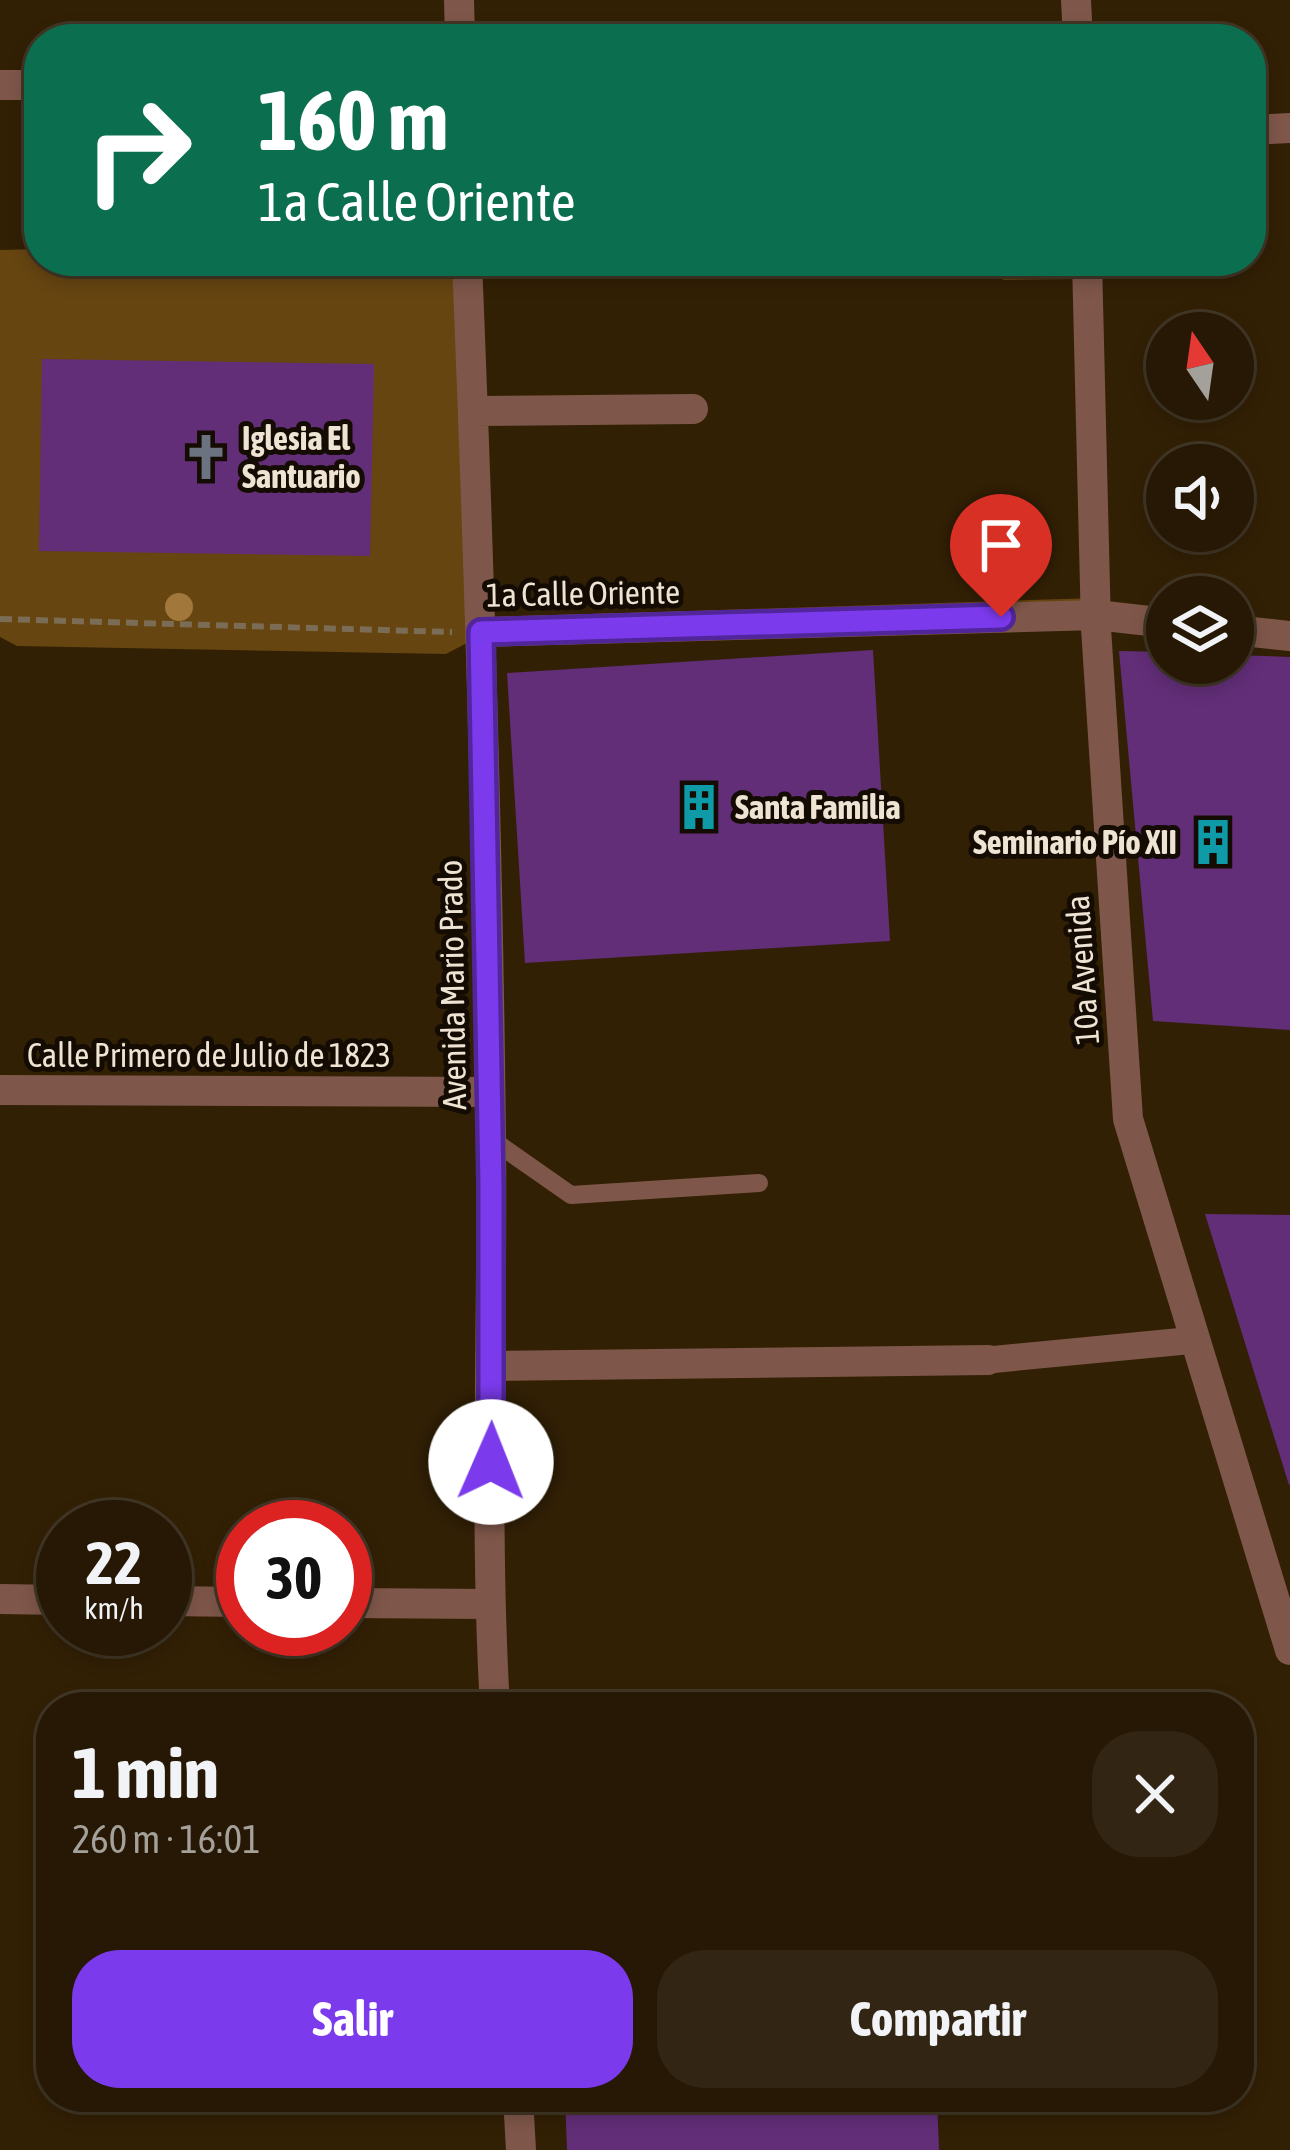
<!DOCTYPE html>
<html lang="es">
<head>
<meta charset="utf-8">
<style>
  :root { --surface:#261804; --page:#322513; --text:#f1f3f6; --muted:#a4a09a; --line:#423726; --accent:#7c3aed }
  body { margin:0; font-family:"Asap Condensed",sans-serif; background:var(--page); color:var(--text); height:100vh; display:flex; flex-direction:column; font-size:45px; white-space:nowrap }
  * { box-sizing:border-box; margin:0 }
  p { font-size:39px; color:var(--muted) }
  .icon { flex:none; width:66px; height:66px; fill:none; stroke:currentColor; stroke-width:2; stroke-linecap:round; stroke-linejoin:round }
  .map { position:relative; flex:1; overflow:hidden }
  .panel { position:absolute; left:36px; top:1692px; width:1218px; height:420px; display:flex; flex-direction:column; background:var(--surface); border-radius:48px; box-shadow:0 6px 18px #0003,0 0 0 3px var(--line) }
  .panel>* { flex:none }
  .banner { position:absolute; left:24px; top:24px; width:1242px; height:252px; border-radius:48px; box-shadow:0 6px 18px #0003,0 0 0 3px var(--line); background:#0b6e4f; color:#fff; overflow:hidden }
  .needle { width:78px; rotate:347deg }
  .controls { position:absolute; left:1146px; top:312px; display:grid; gap:24px }
  .controls a { display:grid; place-items:center; width:108px; height:108px; border-radius:50%; background:var(--surface); box-shadow:0 6px 18px #0003,0 0 0 3px var(--line); font-size:60px }
  .speed { position:absolute; left:36px; top:1500px; display:flex; gap:24px; font-size:60px; font-weight:700; text-align:center }
  .speed>* { display:grid; place-content:center; width:156px; height:156px; border-radius:50%; background:var(--surface); box-shadow:0 6px 18px #0003,0 0 0 3px var(--line); line-height:1 }
  .speed small { font-size:30px; font-weight:400 }
  .speed .limit { border:18px solid #d22; background:#fff; color:#111 }
  .pin { position:absolute; display:grid; place-items:center; width:102px; height:102px; color:#fff; margin:-123px -51px; border-radius:50% 50% 50% 0; rotate:-45deg; box-shadow:0 0 12px #0007 }
  .pin .icon { rotate:45deg }
  .me { position:absolute; width:132px; margin:-66px; rotate:1deg; stroke-linejoin:round; filter:drop-shadow(0 0 9px #0008) }
  .turn { display:flex; align-items:center; gap:42px; height:252px; padding:0 36px; font-size:54px }
  .turn .icon { width:156px; height:156px; stroke-width:2.5 }
  .turn b { display:block; font-size:84px; line-height:102px }
  .round { display:grid; place-items:center; flex:none; width:126px; height:126px; border-radius:48px; background:var(--page) }
  .overview { display:flex; align-items:center; justify-content:space-between; height:204px; padding:0 36px }
  h1 { font-size:72px; font-weight:700; line-height:90px }
  .cta { display:flex; gap:24px; margin-top:auto; padding:24px 36px }
  .cta a { flex:1; height:138px; border-radius:48px; background:var(--accent); color:#fff; font-size:48px; font-weight:700; line-height:138px; text-align:center }
  .cta a+a { background:var(--page); color:var(--text) }
  .map>svg:first-child { display:block }
  .green { fill:#664511 }
  .building { fill:#622e78 }
  .lines { fill:none; stroke-linecap:round; stroke-linejoin:round }
  .path { stroke:#7b6c55; stroke-width:6; stroke-dasharray:12 6; stroke-linecap:butt }
  .service { stroke:#7f574a; stroke-width:18 }
  .pedestrian { stroke:#7f574a; stroke-width:27 }
  .minor { stroke:#7f574a; stroke-width:30 }
  .tree { fill:#a1773b }
  .route-casing { stroke:#51269a; stroke-width:30 }
  .route { stroke:#7c3aed; stroke-width:21 }
  .labels { text-anchor:middle; stroke-width:10; stroke-linejoin:round; paint-order:stroke }
  .poi-label { font-size:33px; font-weight:bold; fill:#efe3d3; stroke:#140c03; text-anchor:start }
  .street-label { font-size:33px; fill:#efe3d3; stroke:#140c03 }
</style>
</head>
<body>
<div class="map">
<svg width="1290" height="2150" viewBox="0 0 1290 2150">
  <rect width="100%" height="100%" fill="#322005"/>
  <path class="green" d="M39,249V261H455L470,618L1095,598L1096,628L465,644L446,654L17,646L0,637V250Z
    M1003,261H1076L1077,279L1003,280Z"/>
  <path class="building" d="M42,359L374,364L370,556L39,551Z
    M873,650L890,941L525,963L507,673Z
    M1119,651L1167,652V663H1233V655L1290,657V1030L1153,1021Z
    M1205,1214L1290,1215V1484L1289,1485Z
    M565,2097H937L939,2150H567Z"/>
  <g class="lines">
    <path class="path" d="M0,619L452,632"/>
    <path class="service" d="M491,1139L571,1195L759,1183"/>
    <path class="pedestrian" d="M988,1360L1196,1340"/>
    <path class="minor" d="M459,0L460,39
      M1076,0L1078,39
      M0,85H39
      M1251,130L1290,128
      M467,261C479,555 488,849 491,1143C493,1331 484,1520 495,1707
      M1087,261L1096,628L1128,1119L1290,1650
      M473,411L693,409
      M1233,630L1290,636
      M481,632L1096,615L1167,623
      M0,1090L490,1092
      M493,1366L988,1360
      M0,1599L63,1600
      M165,1601L243,1602
      M345,1603L489,1604
      M518,2097L521,2150"/>
  </g>
  <circle class="tree" cx="179" cy="607" r="14"/>
  <g class="lines">
    <defs>
      <path id="route" d="M491,1462V1184L481,632L1001,617"/>
    </defs>
    <use href="#route" class="route-casing"/>
    <use href="#route" class="route"/>
  </g>
  <defs>
    <symbol id="church-bare" viewBox="-9 -9 18 18"><path d="M-1.2-6h2.4v3.5h3.3v2.4h-3.3V6h-2.4V-.1h-3.3v-2.4h3.3Z" fill="#6b7280" stroke="#140c03" stroke-width="2.5" paint-order="stroke"/></symbol>
    <symbol id="building-bare" viewBox="-9 -9 18 18"><path d="M-4-6H4V6H1V3H-1V6H-4ZM-2.5-4.3h1.7v1.8h-1.7ZM.8-4.3h1.7v1.8H.8ZM-2.5-1h1.7V.8h-1.7ZM.8-1h1.7V.8H.8Z" fill="#0f9aa8" stroke="#140c03" stroke-width="2.5" paint-order="stroke"/></symbol>
  </defs>
  <g fill-rule="evenodd">
    <use href="#church-bare" x="173" y="424" width="66" height="66"/>
    <use href="#building-bare" x="666" y="774" width="66" height="66"/>
    <use href="#building-bare" x="1180" y="809" width="66" height="66"/>
  </g>
  <g class="labels">
    <g class="poi-label">
      <text x="242" y="450">Iglesia El<tspan x="242" dy="38">Santuario</tspan></text>
      <text x="735" y="819">Santa Familia</text>
      <text x="1177" y="854" text-anchor="end">Seminario Pío XII</text>
    </g>
    <g class="street-label">
      <text transform="translate(583 593) rotate(-1)" y="12">1a Calle Oriente</text>
      <text transform="translate(1082 970) rotate(-94)" y="12">10a Avenida</text>
      <text transform="translate(452 985) rotate(-91)" y="12">Avenida Mario Prado</text>
      <text x="209" y="1067">Calle Primero de Julio de 1823</text>
    </g>
  </g>
</svg>
<div class="controls">
<a><svg class="needle" viewBox="-14 -14 28 28"><path d="M0-13l5 13h-10z" fill="#e53935"/><path d="M0 13l5-13h-10z" fill="#a4a09a"/></svg></a>
<a><svg class="icon" aria-label="sound" viewBox="0 0 24 24"><path d="M4 9h4l5-4v14l-5-4H4zM17 9q2 3 0 6"/></svg></a>
<a><svg class="icon" aria-label="layers" viewBox="0 0 24 24"><path d="M12 4l9 5-9 5-9-5zM3 14l9 5 9-5"/></svg></a>
</div>
<div class="speed"><div>22<small>km/h</small></div><div class="limit">30</div></div>
<div class="pin" style="left:1001px;top:617px;background:#d93025"><svg class="icon" aria-label="arrive" viewBox="0 0 24 24"><path d="M6 21V4h12l-3 4 3 4H6"/></svg></div>
<svg class="me" style="left:491px;top:1462px" viewBox="-20 -20 40 40"><circle r="19" fill="#fff"/><path d="M0-13L10 11 0 6-10 11z" fill="#7c3aed"/></svg>
<div class="banner">
<div class="turn"><svg class="icon" aria-label="right" viewBox="0 0 24 24"><path d="M7 20v-9h11M14 6l5 5-5 5"/></svg><div><b>160 m</b>1a Calle Oriente</div></div>
</div>
<section class="panel">
<div class="overview"><div><h1>1 min</h1><p>260 m · 16:01</p></div><a class="round"><svg class="icon" aria-label="close" viewBox="0 0 24 24"><path d="M6 6l12 12M18 6L6 18"/></svg></a></div>
<div class="cta"><a>Salir</a><a>Compartir</a></div>
</section>
</div>
</body>
</html>
